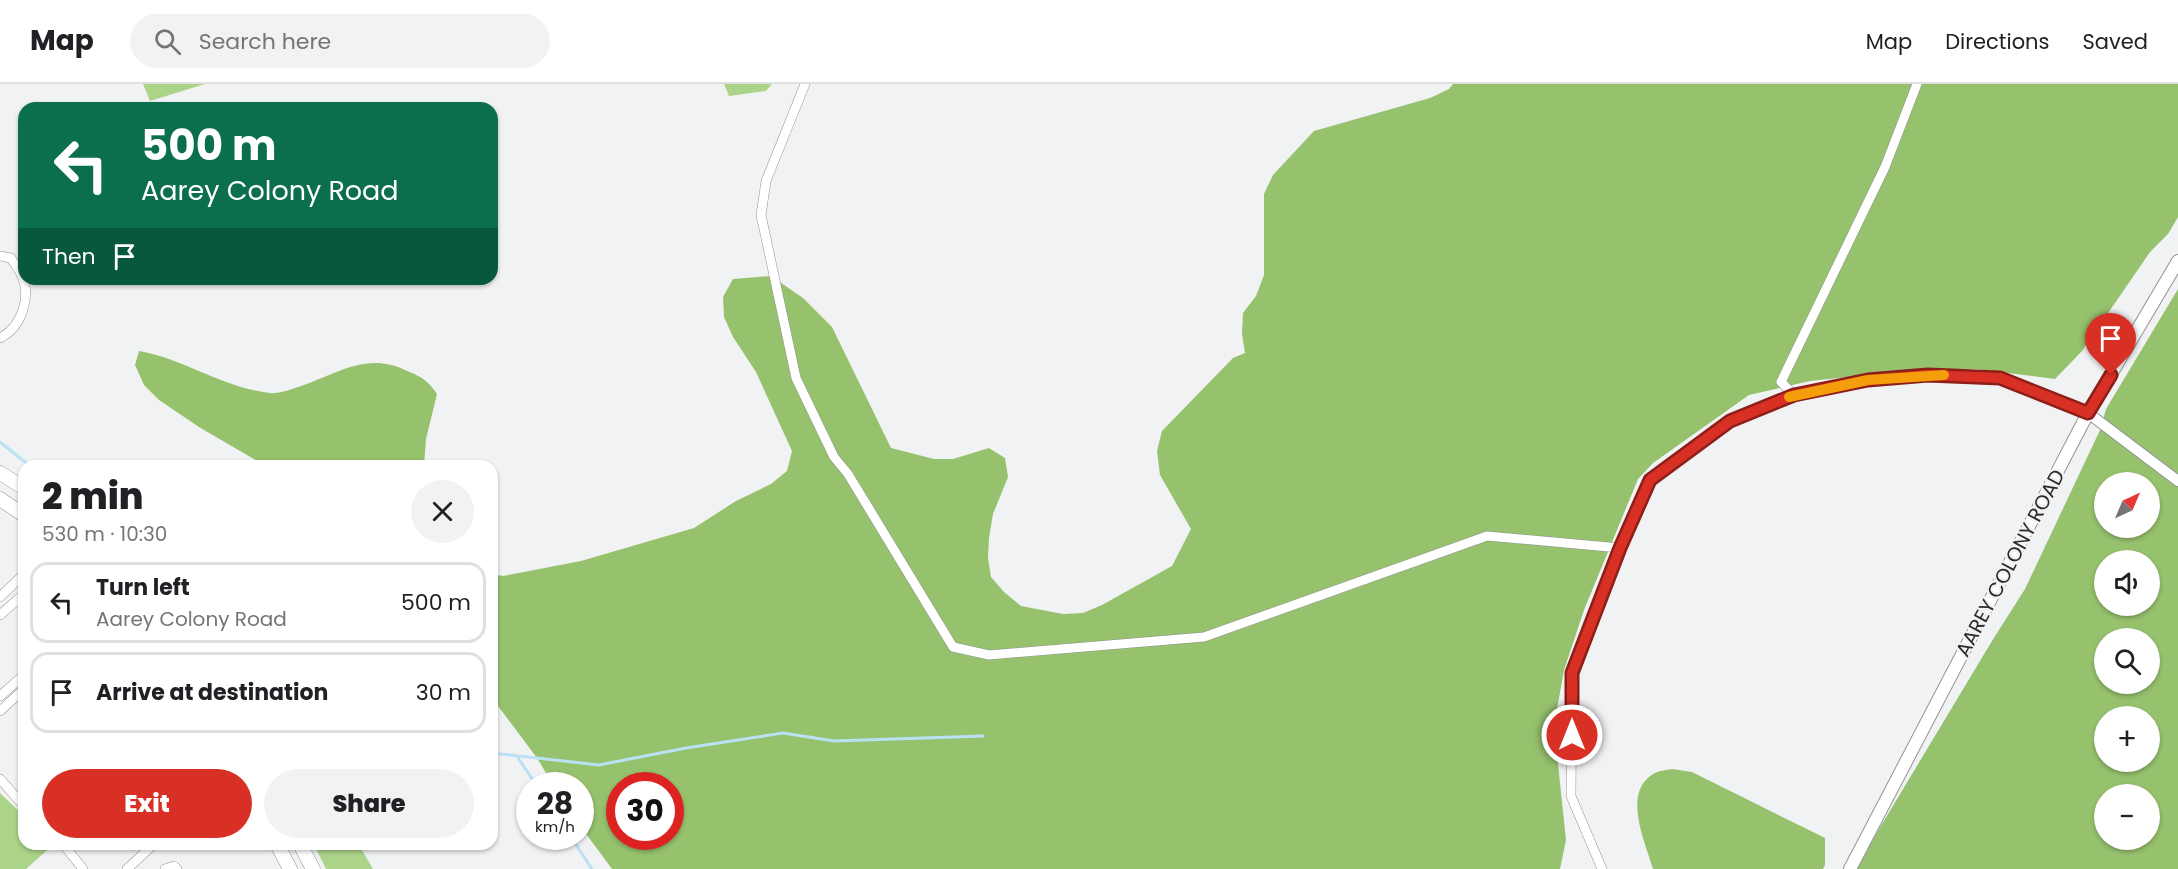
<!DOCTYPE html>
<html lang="en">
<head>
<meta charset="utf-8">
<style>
  :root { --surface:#fff; --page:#f2f2f2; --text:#202124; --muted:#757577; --line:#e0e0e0; --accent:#d93025 }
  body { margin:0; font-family:Poppins,sans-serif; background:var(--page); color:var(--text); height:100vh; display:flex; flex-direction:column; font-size:22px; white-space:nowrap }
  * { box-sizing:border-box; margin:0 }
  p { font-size:20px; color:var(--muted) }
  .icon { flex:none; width:33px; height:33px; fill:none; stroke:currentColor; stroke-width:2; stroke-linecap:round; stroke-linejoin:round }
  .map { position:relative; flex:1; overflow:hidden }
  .details { position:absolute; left:18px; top:376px; width:480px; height:390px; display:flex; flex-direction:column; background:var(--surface); border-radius:18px; box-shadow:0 2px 4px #0004 }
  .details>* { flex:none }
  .guide { position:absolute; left:18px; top:18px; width:480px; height:183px; border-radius:18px; box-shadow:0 2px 4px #0004; background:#0b6e4f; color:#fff; overflow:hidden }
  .needle { width:39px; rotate:44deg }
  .buttons { position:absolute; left:2094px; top:388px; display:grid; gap:12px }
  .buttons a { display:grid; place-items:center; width:66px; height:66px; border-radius:50%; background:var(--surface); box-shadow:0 2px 4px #0004; font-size:30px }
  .speed { position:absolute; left:516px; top:688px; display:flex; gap:12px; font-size:30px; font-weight:700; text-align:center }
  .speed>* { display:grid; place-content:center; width:78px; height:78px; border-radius:50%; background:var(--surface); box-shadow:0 2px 4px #0004; line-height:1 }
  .speed small { font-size:15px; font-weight:400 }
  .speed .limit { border:9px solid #d22; background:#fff; color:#111 }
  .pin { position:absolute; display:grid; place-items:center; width:51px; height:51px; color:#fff; margin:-62px -26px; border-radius:50% 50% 50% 0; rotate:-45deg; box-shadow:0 0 6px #0007 }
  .pin .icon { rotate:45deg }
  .me { position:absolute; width:66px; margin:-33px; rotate:0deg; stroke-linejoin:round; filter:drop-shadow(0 0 4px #0008) }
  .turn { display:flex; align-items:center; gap:21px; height:126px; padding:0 24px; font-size:27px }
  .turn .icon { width:78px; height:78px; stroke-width:2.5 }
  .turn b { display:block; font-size:42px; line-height:51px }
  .then { display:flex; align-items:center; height:57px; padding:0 24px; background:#0003; gap:12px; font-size:22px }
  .round { display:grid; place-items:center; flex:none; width:63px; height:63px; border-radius:32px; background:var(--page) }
  .headline { display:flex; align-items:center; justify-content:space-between; height:102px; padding:0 24px }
  h1 { font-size:36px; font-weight:800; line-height:45px }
  .action { display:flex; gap:12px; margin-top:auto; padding:12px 24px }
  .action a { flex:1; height:69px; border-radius:36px; background:var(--accent); color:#fff; font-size:24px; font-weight:800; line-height:69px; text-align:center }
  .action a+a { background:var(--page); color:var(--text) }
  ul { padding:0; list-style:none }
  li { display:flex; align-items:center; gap:18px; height:81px; margin:0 12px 9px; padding:0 12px; border:3px solid var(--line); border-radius:18px }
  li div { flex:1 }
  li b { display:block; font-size:22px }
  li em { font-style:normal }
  header { display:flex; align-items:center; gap:36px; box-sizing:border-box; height:84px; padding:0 30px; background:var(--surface); border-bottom:2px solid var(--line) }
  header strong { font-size:28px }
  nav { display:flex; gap:33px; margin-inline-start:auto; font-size:21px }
  .search { width:420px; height:54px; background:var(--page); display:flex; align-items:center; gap:15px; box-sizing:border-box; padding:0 21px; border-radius:33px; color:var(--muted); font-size:22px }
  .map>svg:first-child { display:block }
  .green { fill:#acd489 }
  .forest { fill:#96c16d; fill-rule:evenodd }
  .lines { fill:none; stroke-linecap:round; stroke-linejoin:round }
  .stream { stroke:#bbe1f5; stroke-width:3 }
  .minor-casing { stroke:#929394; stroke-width:10 }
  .tertiary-casing { stroke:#929394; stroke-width:12 }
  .secondary-casing { stroke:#929394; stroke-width:14 }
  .primary-casing { stroke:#929394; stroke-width:15 }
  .minor { stroke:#fff; stroke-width:9 }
  .tertiary { stroke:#fff; stroke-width:10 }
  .secondary { stroke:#fff; stroke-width:12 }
  .primary { stroke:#fff; stroke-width:14 }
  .route-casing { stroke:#8d1f18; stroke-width:15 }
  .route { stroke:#d93025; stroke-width:10 }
  .slow { stroke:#f59e0b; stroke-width:10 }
  .labels { text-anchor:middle; stroke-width:5; stroke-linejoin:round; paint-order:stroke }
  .street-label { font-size:20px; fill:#2a2b2b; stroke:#f1f2f4 }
</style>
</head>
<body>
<header>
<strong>Map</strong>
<div class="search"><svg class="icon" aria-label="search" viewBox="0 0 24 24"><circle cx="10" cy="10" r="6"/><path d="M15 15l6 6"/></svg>Search here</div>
<nav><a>Map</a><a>Directions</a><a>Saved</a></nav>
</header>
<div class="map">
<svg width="2178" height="785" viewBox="0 0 2178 785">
  <rect width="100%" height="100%" fill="#f1f2f4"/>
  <path class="green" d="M143,0H205L150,17Z
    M724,0H772L766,7L729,12Z
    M0,709L24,732V760L53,761L26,785H0Z
    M314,761H359L373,785H326Z"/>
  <path class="forest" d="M1453,0H2178V133L2168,150L2150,168L2082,267L2055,295L1976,285L1914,286L1810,297L1749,311L1653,379L1638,395L1584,526L1564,586L1554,642L1566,756L1560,785H612L581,743L580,702H554L537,674L492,614V490L503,492L581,477L694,444L736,417L771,400L787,387L792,367L756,288L733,253L724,233L723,213L733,195L771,192L803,214L832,243L891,364L934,375H953L989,364L1005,374L1008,393L993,430L989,454L988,474L991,493L1004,508L1021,522L1063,530L1083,529L1102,521L1172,482L1191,445L1160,391L1157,367L1162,347L1233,274L1245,269L1242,250L1243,229L1256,212L1264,191V110L1273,91L1314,47L1430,14L1449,5ZM620,702H670V753H620Z
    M2178,205V785H1855L1992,557L2025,505L2101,344L2106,325ZM2104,399H2150V444H2104ZM2104,477H2150V522H2104ZM2104,555H2150V600H2104ZM2104,633H2150V678H2104ZM2104,711H2150V756H2104Z
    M139,267C185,275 223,304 270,309C277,310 285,307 292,305C331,294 364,266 405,286C421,293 427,295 437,310L426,355L424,382H266L199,343L159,316L144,301L135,281Z
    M1672,685L1692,688L1825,754V781L1823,785H1653C1645,757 1622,709 1653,690C1658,687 1666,686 1672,685Z"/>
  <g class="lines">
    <path class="stream" d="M0,358L30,382
      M492,669L599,681L686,664L783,649L834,657L983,652
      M518,674L537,702
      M571,753L592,785"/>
    <defs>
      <path id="minor" d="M805,0L766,97L761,131L796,294L834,373L848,390L953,563L989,571L1204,553L1487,452L1620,464
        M0,172L11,174C14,179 18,184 21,190C32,212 22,243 0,254
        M1794,311L1781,298L1885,83L1917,0
        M0,513L24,490
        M0,531L24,510
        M0,612L24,591
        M0,627L24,605
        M0,695L24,722
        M63,760L83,785
        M127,785L154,760
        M165,785L174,782L177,785
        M1602,785L1571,712L1572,589L1620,464L1650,396L1730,337L1794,311L1868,296L1928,291L2000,294L2088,329"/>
      <path id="tertiary" d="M2088,329L2178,397"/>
      <path id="secondary" d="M1850,785L2088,329L2178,177"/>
      <path id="primary" d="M0,389L24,404
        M0,415L24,431
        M277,760L290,785
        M300,760L313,785"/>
    </defs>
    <use href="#minor" class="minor-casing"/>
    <use href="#tertiary" class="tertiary-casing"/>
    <use href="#secondary" class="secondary-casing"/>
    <use href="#primary" class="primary-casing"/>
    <use href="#minor" class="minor"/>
    <use href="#tertiary" class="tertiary"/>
    <use href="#secondary" class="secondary"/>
    <use href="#primary" class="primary"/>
  </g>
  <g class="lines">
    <defs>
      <path id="route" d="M1572,651V589L1620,464L1650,396L1730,337L1794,311L1868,296L1928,291L2000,294L2088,329L2111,291"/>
    </defs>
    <use href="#route" class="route-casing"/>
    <use href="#route" class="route"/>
    <path class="slow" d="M1789,313L1868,296L1944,291"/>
  </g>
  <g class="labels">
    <g class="street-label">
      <text transform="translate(2010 479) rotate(-62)" y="7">AAREY COLONY ROAD</text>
    </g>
  </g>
</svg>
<div class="buttons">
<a><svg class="needle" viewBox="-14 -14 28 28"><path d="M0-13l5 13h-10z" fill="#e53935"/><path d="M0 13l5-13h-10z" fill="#757577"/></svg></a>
<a><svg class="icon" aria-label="sound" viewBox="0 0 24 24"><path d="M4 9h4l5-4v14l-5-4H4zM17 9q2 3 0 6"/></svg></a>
<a><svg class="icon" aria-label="search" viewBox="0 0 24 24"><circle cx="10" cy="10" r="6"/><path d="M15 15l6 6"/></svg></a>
<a>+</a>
<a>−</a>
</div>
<div class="speed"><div>28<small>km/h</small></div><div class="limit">30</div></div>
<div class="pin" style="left:2111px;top:291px;background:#d93025"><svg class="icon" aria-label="arrive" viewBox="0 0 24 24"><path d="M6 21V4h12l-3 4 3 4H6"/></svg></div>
<svg class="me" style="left:1572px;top:651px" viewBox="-20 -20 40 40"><circle r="17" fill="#d93025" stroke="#fff" stroke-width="3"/><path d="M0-11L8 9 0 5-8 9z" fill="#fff"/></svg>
<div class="guide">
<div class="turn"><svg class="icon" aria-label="left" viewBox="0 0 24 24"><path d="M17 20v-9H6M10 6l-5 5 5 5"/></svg><div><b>500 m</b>Aarey Colony Road</div></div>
<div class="then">Then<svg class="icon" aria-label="arrive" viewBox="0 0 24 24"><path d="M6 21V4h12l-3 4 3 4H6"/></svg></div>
</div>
<section class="details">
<div class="headline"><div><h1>2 min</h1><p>530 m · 10:30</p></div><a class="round"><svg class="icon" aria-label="close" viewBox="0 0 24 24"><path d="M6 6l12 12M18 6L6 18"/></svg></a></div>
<ul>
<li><svg class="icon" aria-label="left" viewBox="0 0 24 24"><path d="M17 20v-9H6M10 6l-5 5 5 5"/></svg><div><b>Turn left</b><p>Aarey Colony Road</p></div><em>500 m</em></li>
<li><svg class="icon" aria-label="arrive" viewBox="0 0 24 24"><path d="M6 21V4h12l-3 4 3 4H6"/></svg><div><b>Arrive at destination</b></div><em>30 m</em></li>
</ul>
<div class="action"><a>Exit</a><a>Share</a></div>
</section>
</div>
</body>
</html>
